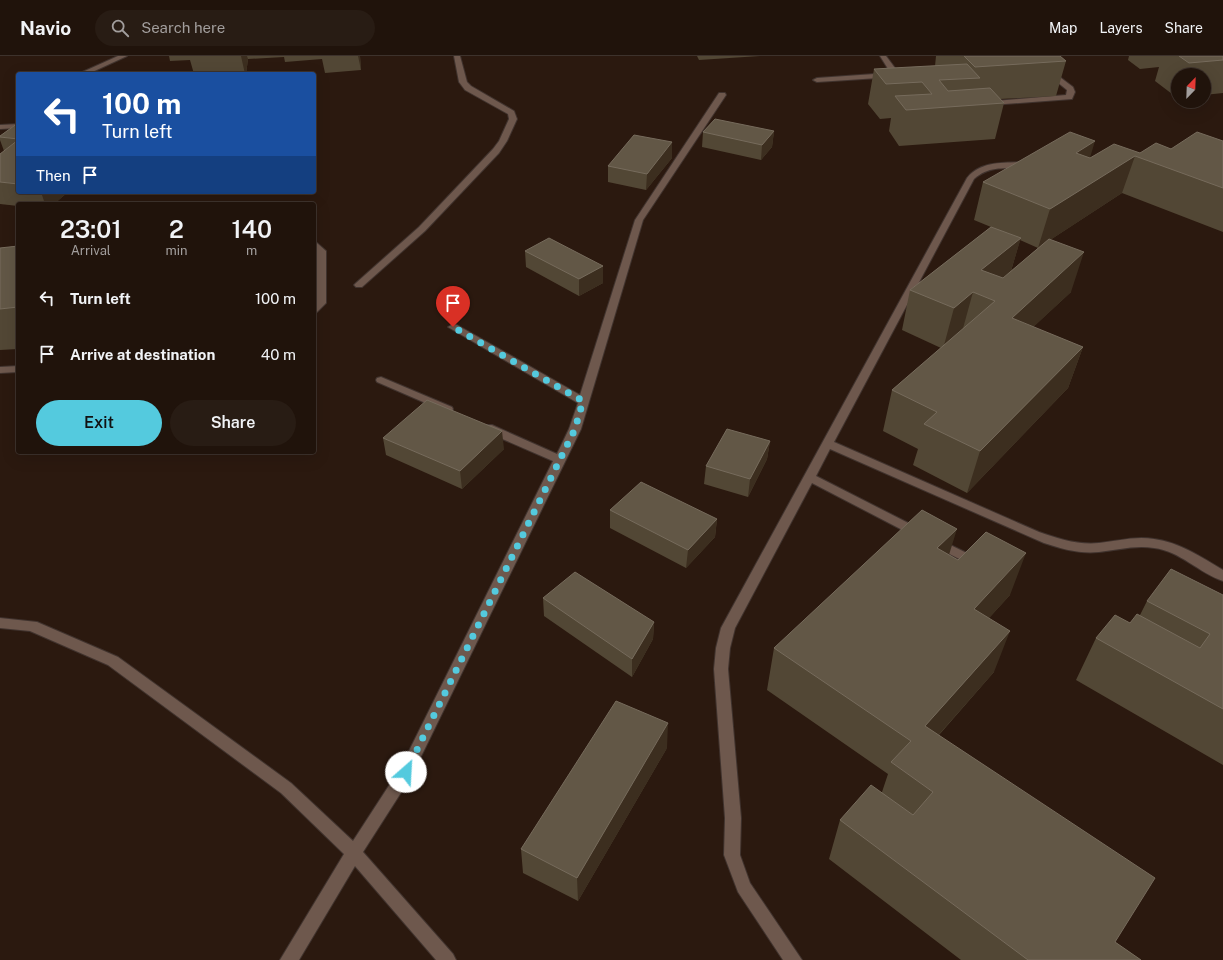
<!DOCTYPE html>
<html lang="en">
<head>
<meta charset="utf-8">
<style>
  :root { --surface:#20130b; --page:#281c14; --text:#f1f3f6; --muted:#a29e9d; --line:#3d322c; --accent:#54cade }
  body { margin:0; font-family:"Public Sans",sans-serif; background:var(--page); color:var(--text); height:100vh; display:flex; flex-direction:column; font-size:15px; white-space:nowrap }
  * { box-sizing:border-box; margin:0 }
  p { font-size:13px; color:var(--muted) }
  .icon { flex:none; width:22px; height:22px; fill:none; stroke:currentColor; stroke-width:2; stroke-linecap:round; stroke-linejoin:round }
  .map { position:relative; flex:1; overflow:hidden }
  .drawer { position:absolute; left:16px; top:146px; width:300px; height:252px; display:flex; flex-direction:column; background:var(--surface); border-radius:4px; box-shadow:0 4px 16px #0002,0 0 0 1px var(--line) }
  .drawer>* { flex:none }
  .banner { position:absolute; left:16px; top:16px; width:300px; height:122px; border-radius:4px; box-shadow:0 4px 16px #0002,0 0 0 1px var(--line); background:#1a4fa0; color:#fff; overflow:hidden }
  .needle { width:26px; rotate:23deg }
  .controls { position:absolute; left:1171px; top:12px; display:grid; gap:8px }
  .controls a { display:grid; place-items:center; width:40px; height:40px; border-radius:50%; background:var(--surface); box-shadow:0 4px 16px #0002,0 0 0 1px var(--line); font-size:20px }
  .pin { position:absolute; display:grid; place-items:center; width:34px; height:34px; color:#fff; margin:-41px -17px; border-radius:50% 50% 50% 0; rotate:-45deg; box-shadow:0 0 4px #0007 }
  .pin .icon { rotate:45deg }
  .me { position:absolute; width:44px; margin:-22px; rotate:26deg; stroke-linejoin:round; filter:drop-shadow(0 0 3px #0008) }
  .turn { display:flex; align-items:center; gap:14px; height:84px; padding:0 20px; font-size:18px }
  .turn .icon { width:52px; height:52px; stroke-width:2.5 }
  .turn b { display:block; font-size:28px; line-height:34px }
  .then { display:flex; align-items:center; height:38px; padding:0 20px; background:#0003; gap:8px; font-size:15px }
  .eta { display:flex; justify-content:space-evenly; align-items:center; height:68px; text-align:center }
  .eta b { font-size:24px; font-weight:600; line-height:28px }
  .cta { display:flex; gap:8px; margin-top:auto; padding:8px 20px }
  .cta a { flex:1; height:46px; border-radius:24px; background:var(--accent); color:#111; font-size:16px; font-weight:600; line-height:46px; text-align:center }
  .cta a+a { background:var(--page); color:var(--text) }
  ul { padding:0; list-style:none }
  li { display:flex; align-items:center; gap:12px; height:56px; padding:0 20px }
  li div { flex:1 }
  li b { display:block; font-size:15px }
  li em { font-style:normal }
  header { display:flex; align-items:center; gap:24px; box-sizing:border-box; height:56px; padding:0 20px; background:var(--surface); border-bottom:1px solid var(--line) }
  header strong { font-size:19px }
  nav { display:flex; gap:22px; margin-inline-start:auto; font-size:14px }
  .search { width:280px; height:36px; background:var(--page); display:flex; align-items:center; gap:10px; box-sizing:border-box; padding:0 14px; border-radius:22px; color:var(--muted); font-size:15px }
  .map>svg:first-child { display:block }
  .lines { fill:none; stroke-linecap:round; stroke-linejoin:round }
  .service-casing { stroke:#40332e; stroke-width:2 }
  .minor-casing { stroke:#40332e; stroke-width:2 }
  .service { fill:#6e584d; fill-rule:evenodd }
  .minor { fill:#6e584d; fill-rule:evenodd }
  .wall { fill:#524735; fill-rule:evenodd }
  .shaded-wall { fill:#3c2e1f }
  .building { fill:#625746; stroke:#766b5c }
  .route { stroke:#54cade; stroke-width:7; stroke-dasharray:0 12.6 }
</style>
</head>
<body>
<header>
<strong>Navio</strong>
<div class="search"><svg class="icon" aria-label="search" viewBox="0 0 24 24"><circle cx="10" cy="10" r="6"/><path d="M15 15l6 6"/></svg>Search here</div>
<nav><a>Map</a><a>Layers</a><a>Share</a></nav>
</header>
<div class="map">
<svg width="1223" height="904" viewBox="0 0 1223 904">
  <rect width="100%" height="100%" fill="#2b190f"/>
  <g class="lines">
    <defs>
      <path id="service" d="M118,0H127L88,18H78Z
        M454,0H460L467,26L471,30L514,55L517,63L507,85L499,97L425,175L362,231H356L354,229L356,227L419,171L493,93L499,85L509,63L508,58L465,34L459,26Z
        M880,0H886L898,16L894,21L817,26L813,24L817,22L889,17L890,16Z
        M1025,0H1032L1073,31L1075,36L1072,43L992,49L991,47L995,45L1066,39L1067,34Z
        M18,68V72L0,73V69Z
        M314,186L317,187L326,195V247L317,256L314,257V248L316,246V196L314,194Z
        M18,310V316L0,317V311Z"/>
      <path id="minor" d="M719,37H725L726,39L643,164L581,373L411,721L363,796L453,898L456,904H436L355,810L299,904H280L344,798L281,737L108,609L30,575L0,572V562L37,566L118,601L291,727L353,785L401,711L553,405L484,375L482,372L484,369H492L557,398L569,373L578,347L448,271L453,268L457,269L580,339L635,164Z
        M1028,106L1032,108L1031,110C1010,115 992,107 974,123L834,386L1039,476C1059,483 1078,489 1099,487C1117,485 1135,480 1154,483C1179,486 1201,501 1223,514V525C1199,517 1180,495 1154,492C1135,489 1117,494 1099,496C1080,498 1062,493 1044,487L830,393L816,420L922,474L924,477L922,480L918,481L914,480L812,427L735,572L730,592L728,613L741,762L740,799L750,827L802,904H783L738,836L724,799L725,762L714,613L716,592L721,572L967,122C981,104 1007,107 1028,106Z
        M381,321L452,351L453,353L452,355H444L377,326L376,324L377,322Z
        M936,482L979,503L981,506L979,509L975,511L971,509L932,489L930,486L932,483Z"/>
    </defs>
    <use href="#service" class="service-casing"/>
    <use href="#minor" class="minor-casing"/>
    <use href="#service" class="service"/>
    <use href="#minor" class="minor"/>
  </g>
  <path class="wall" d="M169,0H360L361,14L325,17L322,3L285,6L284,1L248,3L246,18H194L190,4L170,5Z
    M697,0H760L699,4Z
    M936,0H1060L1066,5L1056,40L1000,43L1004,47L995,83L899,90L889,75L891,62L880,63L868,48L874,13L935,10Z
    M1129,0H1223V37L1204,39V19H1178V41H1176L1155,25L1159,11L1140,13L1128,4Z
    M18,67V136H68L54,148H18V150L0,148V98L4,95L0,84V80Z
    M774,75L772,91L761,104L702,91L703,76Z
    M1223,85V176L1122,137L1050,184L1071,236L1033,271L1083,291L1068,332L967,437L913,409L918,393L883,375L892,334L941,292L902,274L910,234L991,171L974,164L983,126L1090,102L1140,97ZM1020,184L1038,192L1011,215Z
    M672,102L646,134L608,126V110Z
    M18,190V293L0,294V192Z
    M525,195L603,210V227L579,240L526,211Z
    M383,382L504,393L462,433L386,399Z
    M770,385L767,403L748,441L704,428L706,410Z
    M610,454L717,463L715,481L686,512L610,472Z
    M949,499L1010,539L989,562L994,616L939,679L1115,886L1141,904H961L829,803L840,764L882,736L888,718L767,634L774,592Z
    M1223,539V709L1076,624L1096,582L1130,567L1140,559L1147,545Z
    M543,542L654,566L653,583L632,621L544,560Z
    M667,692L578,845L523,817L521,793Z"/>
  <path class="shaded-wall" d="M241,0H247L248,3L246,18H245Z
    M358,0H360L361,14Z
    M774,75L772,91L761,104L762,89Z
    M1095,85L1084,122L1076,97Z
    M672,86V102L646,134L647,118Z
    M1135,100L1122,137L1038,192L1050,153Z
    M41,136H68L54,148H45Z
    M1021,182L1009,221L985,241L981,214Z
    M1084,196L1071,236L1000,302L1012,262Z
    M603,210V227L579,240V223Z
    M973,236L962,276L943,293L954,252Z
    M1083,291L1068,332L967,437L980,395Z
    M502,375L504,393L462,433L460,415Z
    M770,385L767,403L748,441L750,423Z
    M717,463L715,481L686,512L688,494Z
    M957,473L944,515L937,492Z
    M1026,497L1010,539L959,595L974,553Z
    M654,566L653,583L632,621V603Z
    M1010,575L994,616L911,710L925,670Z
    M668,667L667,692L578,845L577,822Z"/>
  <path class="building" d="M964,0H1060L1066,5L975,11Z
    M1179,0H1223V4L1189,7Z
    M967,8L980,22L939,24L948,35L990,32L1004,47L906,54L895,40L932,38L922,26L886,28L874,13Z
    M715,63L774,75L762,89L703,76Z
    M18,67V83L0,81V80Z
    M1070,76L1095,85L1076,97L1090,102L1114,88L1140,97L1156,87L1171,93L1197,76L1223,85V132L1135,100L1050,153L983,126Z
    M634,79L672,86L647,118L608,110Z
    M18,84V128L0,126V98Z
    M991,171L1021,182L981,214L1003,222L1049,183L1084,196L1012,262L1083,291L980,395L924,368L937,356L892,334L995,245L973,236L954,252L910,234Z
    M549,182L603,210L579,223L525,195Z
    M18,190V251L0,253V192Z
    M427,344L502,375L460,415L383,382Z
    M727,373L770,385L750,423L706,410Z
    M641,426L717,463L688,494L610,454Z
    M922,454L957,473L937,492L958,504L986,476L1026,497L974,553L1010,575L925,670L1155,822L1115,886L1141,904H1028L840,764L871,729L913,759L933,736L891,706L911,685L774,592Z
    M1171,513L1223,539V653L1096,582L1115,559L1130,567L1137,558L1200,592L1210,578L1147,545Z
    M575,516L654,566L632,603L543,542Z
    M616,645L668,667L577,822L521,793Z"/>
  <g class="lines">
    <path class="route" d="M406,716L575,373L583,345L453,271"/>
  </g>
</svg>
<div class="controls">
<a><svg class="needle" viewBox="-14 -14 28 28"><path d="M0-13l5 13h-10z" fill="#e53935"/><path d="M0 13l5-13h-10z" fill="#a29e9d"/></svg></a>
</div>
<div class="pin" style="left:453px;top:271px;background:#d93025"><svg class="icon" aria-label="arrive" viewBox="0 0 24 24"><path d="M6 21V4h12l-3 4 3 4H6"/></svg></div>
<svg class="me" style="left:406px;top:716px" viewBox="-20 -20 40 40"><circle r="19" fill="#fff"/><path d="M0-13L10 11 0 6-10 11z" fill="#54cade"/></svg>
<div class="banner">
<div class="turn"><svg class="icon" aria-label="left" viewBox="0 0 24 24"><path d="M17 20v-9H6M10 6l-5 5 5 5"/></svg><div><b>100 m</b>Turn left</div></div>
<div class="then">Then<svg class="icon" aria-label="arrive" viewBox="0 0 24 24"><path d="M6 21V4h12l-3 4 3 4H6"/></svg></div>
</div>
<section class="drawer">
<div class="eta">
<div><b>23:01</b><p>Arrival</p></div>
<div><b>2</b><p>min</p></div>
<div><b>140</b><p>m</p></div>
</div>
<ul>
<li><svg class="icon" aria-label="left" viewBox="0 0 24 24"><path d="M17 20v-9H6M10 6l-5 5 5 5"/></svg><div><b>Turn left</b></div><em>100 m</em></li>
<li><svg class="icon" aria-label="arrive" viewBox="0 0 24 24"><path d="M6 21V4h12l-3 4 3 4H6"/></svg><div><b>Arrive at destination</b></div><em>40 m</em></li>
</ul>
<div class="cta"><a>Exit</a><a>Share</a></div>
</section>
</div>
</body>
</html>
